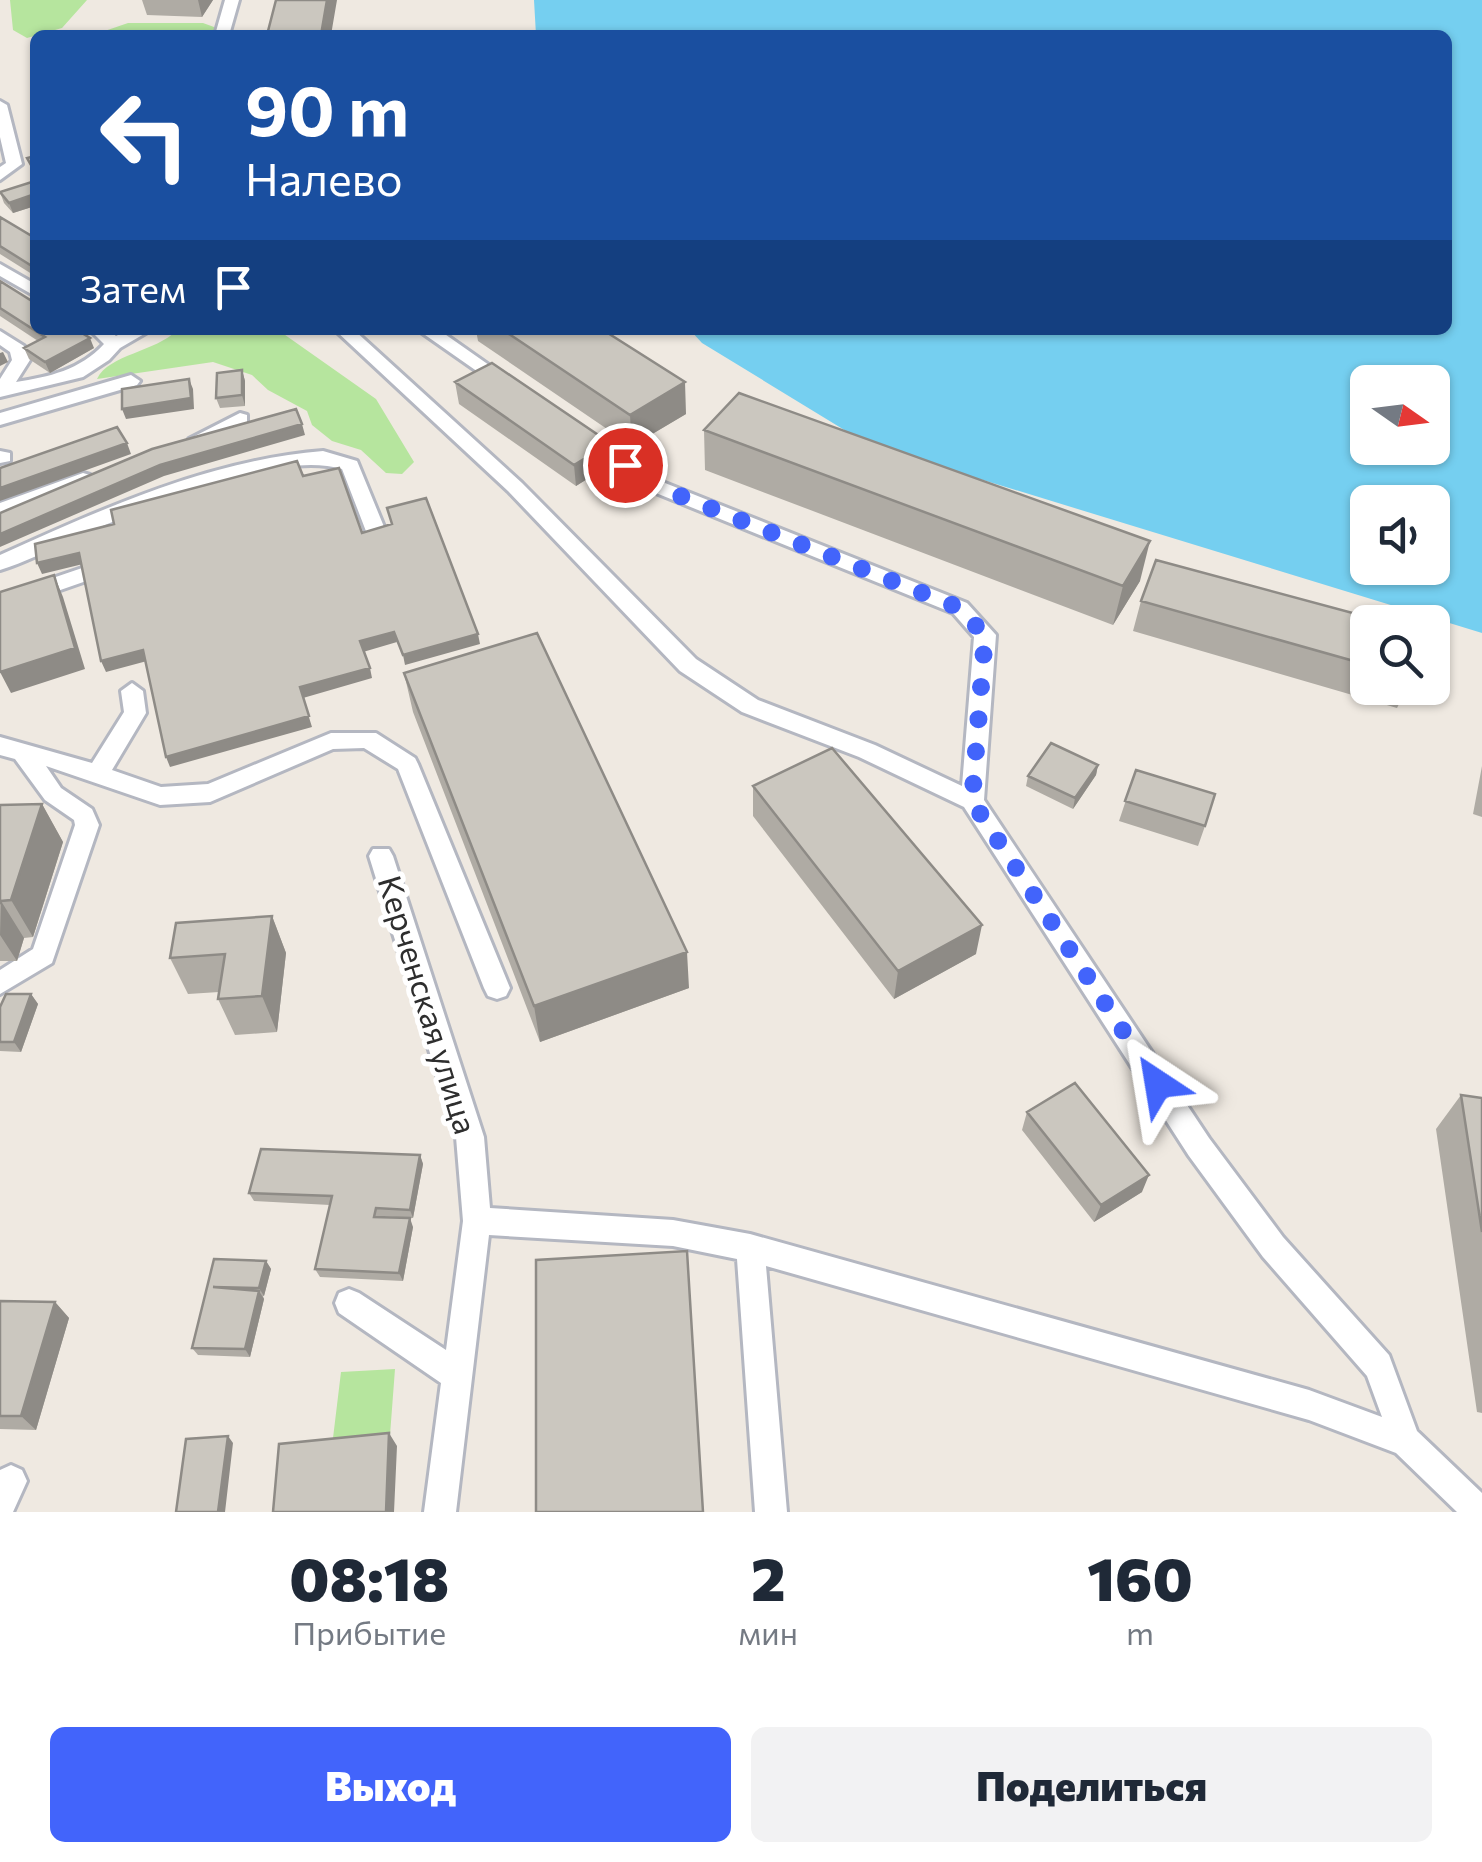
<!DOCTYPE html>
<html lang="ru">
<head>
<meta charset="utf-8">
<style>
  :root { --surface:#fff; --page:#f2f2f3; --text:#1f2937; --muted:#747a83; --accent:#4264fb }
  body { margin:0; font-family:Commissioner,sans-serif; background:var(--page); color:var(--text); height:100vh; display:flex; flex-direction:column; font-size:38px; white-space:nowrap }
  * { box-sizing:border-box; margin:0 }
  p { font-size:32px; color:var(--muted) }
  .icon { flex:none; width:55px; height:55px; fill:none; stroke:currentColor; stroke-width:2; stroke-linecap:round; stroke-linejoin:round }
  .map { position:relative; height:1512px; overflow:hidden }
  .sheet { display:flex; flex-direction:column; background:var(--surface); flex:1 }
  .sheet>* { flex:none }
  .top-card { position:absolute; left:30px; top:30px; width:1422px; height:305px; border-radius:15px; box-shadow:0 2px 8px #0004; background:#1a4fa0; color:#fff; overflow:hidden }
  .needle { width:65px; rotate:104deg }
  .fabs { position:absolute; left:1350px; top:365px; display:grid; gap:20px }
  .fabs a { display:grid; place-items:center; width:100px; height:100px; border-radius:15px; background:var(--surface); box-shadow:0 2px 8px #0004; font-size:50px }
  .pin { position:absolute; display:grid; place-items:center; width:85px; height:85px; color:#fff; margin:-42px; border:5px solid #fff; border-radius:50%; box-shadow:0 2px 10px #0007 }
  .me { position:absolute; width:110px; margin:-55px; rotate:327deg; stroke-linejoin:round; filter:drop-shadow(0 0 8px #0008) }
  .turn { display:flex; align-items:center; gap:35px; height:210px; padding:0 50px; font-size:45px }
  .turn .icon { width:130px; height:130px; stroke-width:2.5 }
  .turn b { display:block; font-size:70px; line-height:85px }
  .then { display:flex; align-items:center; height:95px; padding:0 50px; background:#0003; gap:20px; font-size:38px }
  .eta { display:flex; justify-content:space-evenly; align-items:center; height:170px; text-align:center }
  .eta b { font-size:60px; font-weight:800; line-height:70px }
  .button { display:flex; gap:20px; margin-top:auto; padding:20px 50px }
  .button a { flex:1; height:115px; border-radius:15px; background:var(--accent); color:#fff; font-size:40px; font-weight:800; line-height:115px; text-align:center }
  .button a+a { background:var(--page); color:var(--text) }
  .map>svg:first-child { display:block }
  .green { fill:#b6e59e }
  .water { fill:#75cff0; fill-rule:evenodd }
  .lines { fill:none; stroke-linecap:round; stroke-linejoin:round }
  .service-casing { stroke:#b4b7c1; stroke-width:6 }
  .service { fill:#fff; fill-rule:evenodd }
  .wall { fill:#afaba4 }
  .shaded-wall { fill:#8e8b86 }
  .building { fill:#cbc7bf; stroke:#8e8b86; stroke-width:2.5 }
  .route { stroke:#4264fb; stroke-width:18; stroke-dasharray:0 32.4 }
  .labels { text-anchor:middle; stroke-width:10; stroke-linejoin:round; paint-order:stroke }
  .near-street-label { font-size:32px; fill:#2e2e2e; stroke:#fff }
</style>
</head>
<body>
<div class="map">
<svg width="1482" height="1512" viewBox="0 0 1482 1512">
  <rect width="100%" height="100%" fill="#efe9e1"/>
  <path class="green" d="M10,0H87L62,28L27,38L13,30Z
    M128,23H203L214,27V35H93Z
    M177,330H278L376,399L414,462L402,474L386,473L361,450L332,441L312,425L307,411L268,390L252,375L213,362L97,379C109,354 156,352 177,330Z
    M395,1369L390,1435L333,1438L341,1372Z"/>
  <path class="water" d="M534,0H1482V633L869,445L702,343L690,330H1448V35H536ZM1368,382H1432V448H1368ZM1368,502H1432V568H1368Z"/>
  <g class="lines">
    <defs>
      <path id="service" d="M225,0H239L229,35H215Z
        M0,101L7,105L22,164L0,180V167L6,163L0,137Z
        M0,264L35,284V296L0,276Z
        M90,330H109L116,336L128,330H151L120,348L109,360L83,377L0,397V379L12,360L10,352L0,345V331L24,346L30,360L16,382C49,377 80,370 104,344Z
        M335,330H354L522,483L696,659L758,700L875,745L962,786L974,637L953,613L651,491L578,439L587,433L594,435L665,483L967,603L996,635L984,800L1209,1138L1283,1237L1389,1355L1417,1431L1482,1493V1512H1457L1396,1453L1309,1420L766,1266L787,1512H755L737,1259L673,1246L489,1235L456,1512H424L441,1383L339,1313L335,1303L339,1293L349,1289L359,1293L446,1350L463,1221L456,1137L369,856L373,849H389L393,856L484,1137L490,1208L673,1220L750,1234L1309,1390L1382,1417L1367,1376L1263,1257L1189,1156L964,807L859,757L742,712L680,671L508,491Z
        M418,330H439L516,384L513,388H501Z
        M131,375L140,381L137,385L0,425V413Z
        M240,413L247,415V423L205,443L198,445L189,439Z
        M0,451L10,453V461L0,463Z
        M323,451L357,461L389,539L386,544L379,546L369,539L342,469C273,449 137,511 71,540C48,550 24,563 0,570V555C102,509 210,460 323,451Z
        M83,473L90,475L93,479L90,483L0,517V503Z
        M85,567L95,574L92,579L0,611V596Z
        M132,683L143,691L146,713L112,770L161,787L208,784L331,733H376L415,758L418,764L510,988L506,996L497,999L488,996L484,988L398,769L364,748L333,749L210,802L160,805L46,766L61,788L92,809L99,825L52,963L0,994V970L33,949L75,825L74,820L45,800L15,759L0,755V737L92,763L124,712L121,691Z
        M11,1465L22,1470L27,1481L13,1512H0V1470Z"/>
    </defs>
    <use href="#service" class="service-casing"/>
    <use href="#service" class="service"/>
  </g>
  <path class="wall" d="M142,0H213L202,17L147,15Z
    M0,192L35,206L13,213L4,203Z
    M0,217L35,238V276L0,254Z
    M0,281L94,348L50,373L29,359L24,348L38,341L0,316Z
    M476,330H603L686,414L632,446L478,341Z
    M242,370L245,381V406L220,408L216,398Z
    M455,382L611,464L576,486L459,404Z
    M704,430L1140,581L1113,625L705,470Z
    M1141,601L1368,622V688H1407L1397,708L1133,631Z
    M404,673L689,988L540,1042L413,712Z
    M1098,765L1096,775L1073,809L1026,786L1028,776Z
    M1482,766V817L1473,814Z
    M1136,770L1205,826L1198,846L1119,821Z
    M753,786L976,954L894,999L753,816Z
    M42,804L63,842L33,937L24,938L17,961H0V805Z
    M272,916L286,953L277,1032L235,1035L218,999L219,992L188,994L170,958Z
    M31,994L38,1004L21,1052L0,1051V1007Z
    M1461,1095L1482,1098V1413L1477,1412L1436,1129Z
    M1027,1112L1142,1192L1094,1222L1022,1130Z
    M420,1155L423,1164L413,1218L380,1216L413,1227L403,1281L320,1277L315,1269L330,1205L254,1201L249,1193Z
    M266,1261L271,1269L264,1296H263L264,1299L250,1357L198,1355L192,1348Z
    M0,1301L55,1302L69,1318L36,1430L0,1429Z"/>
  <path class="shaded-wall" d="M198,0H213L202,17Z
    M327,0H337L331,35H321Z
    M35,194V206L13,213L9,203Z
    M90,338L94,348L50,373L45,362Z
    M3,352L8,362L0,366V353Z
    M242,370L245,381V406L242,395Z
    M189,379L193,389L194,409L126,419L122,409Z
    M685,382L686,414L632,446L630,415Z
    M302,424L305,435L164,476L0,547V534L160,465Z
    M127,443L131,454L0,501V488Z
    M610,443L611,464L576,486L574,465Z
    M1150,541L1140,581L1113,625L1123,586Z
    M79,553L83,564L42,574L37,563Z
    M54,575L63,597L85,669L11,693L0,672Z
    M394,632L397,642L363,652L360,641Z
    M478,634L480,644L405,665L403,655Z
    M143,650L147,661L106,672L101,661Z
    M370,668L372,678L303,698L312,727L170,767L166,757L300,687Z
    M1098,765L1096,775L1073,809L1075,798Z
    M42,804L63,842L33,937L11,900Z
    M1,901L24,938L17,961L0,935Z
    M272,916L286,953L277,1032L262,996Z
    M982,925L976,954L894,999L898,971Z
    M687,952L689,988L540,1042L534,1006Z
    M31,994L38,1004L21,1052L14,1042Z
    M420,1155L423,1164L413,1218L410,1210Z
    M1149,1175L1142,1192L1094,1222L1101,1205Z
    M410,1218L413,1227L403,1281L399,1273Z
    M266,1261L271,1269L264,1296L259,1288Z
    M259,1291L264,1299L250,1357L245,1349Z
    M55,1302L69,1318L36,1430L21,1416Z
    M389,1433L397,1446L394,1512H386Z
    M228,1436L233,1443L225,1512H218Z"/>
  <path class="building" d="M276,0H327L321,35H267Z
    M35,156V164L31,165L27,158Z
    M35,181V194L9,203L0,192Z
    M0,217L35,238V268L0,246Z
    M0,281L35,303V330H77L90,338L45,362L24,348L45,337L0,308Z
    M503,330H603L685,382L630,415Z
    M492,363L610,443L574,465L455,382Z
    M242,370V395L216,398L217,373Z
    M189,379L191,398L122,409V389Z
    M739,393L1150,541L1123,586L704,430Z
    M296,409L302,424L160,465L0,534V513L152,449Z
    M117,427L127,443L0,488V468Z
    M297,461L303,476L339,468L362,533L392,524L387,508L426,498L478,634L403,655L394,632L360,641L370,668L300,687L309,716L166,757L143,650L101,661L79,553L37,563L35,544L114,524L111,510Z
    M1156,560L1386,622H1368V665L1141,601Z
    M54,575L75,648L0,672V592Z
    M537,633L687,952L534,1006L404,673Z
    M1051,743L1098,765L1075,798L1028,776Z
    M832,748L982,925L898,971L753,786Z
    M1136,770L1215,794L1205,826L1125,801Z
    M42,804L11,900L1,901L0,904V805Z
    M272,916L262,996L218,999L225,954L170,958L176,923Z
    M6,994H31L14,1042H0V1007Z
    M1075,1083L1149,1175L1101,1205L1027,1112Z
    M1461,1095L1482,1098V1232Z
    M261,1149L420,1155L410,1210L376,1208L374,1217L410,1218L399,1273L315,1269L332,1196L249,1193Z
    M687,1251L703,1512H536V1260Z
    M214,1259L266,1261L259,1288L213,1287L259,1291L245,1349L192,1348Z
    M0,1301L55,1302L21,1416H0Z
    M389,1433L386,1512H273L279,1444Z
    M228,1436L218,1512H176L186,1439Z"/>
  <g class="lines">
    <path class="route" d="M625,465L658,487L960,608L985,636L972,801L1158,1084"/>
  </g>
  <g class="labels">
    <g class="near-street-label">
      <text transform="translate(427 1005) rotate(73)" y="11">Керченская улица</text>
    </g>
  </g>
</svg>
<div class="fabs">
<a><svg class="needle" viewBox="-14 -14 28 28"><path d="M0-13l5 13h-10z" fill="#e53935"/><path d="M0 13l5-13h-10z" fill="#747a83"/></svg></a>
<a><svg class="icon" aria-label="sound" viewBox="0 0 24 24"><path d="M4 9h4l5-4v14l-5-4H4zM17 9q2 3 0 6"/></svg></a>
<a><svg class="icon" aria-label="search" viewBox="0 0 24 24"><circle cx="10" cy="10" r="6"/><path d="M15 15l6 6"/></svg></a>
</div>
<div class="pin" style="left:625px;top:465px;background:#d93025"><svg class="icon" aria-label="arrive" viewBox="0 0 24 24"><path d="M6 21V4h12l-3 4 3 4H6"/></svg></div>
<svg class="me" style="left:1158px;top:1084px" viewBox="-20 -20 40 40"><path d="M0-17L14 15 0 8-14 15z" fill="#4264fb" stroke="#fff" stroke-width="4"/></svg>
<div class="top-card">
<div class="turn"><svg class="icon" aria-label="left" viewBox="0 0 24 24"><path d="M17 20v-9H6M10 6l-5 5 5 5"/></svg><div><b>90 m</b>Налево</div></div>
<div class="then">Затем<svg class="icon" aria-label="arrive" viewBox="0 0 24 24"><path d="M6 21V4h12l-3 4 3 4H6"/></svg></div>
</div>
</div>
<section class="sheet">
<div class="eta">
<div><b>08:18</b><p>Прибытие</p></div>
<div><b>2</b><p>мин</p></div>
<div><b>160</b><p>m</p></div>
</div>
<div class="button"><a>Выход</a><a>Поделиться</a></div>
</section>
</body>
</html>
